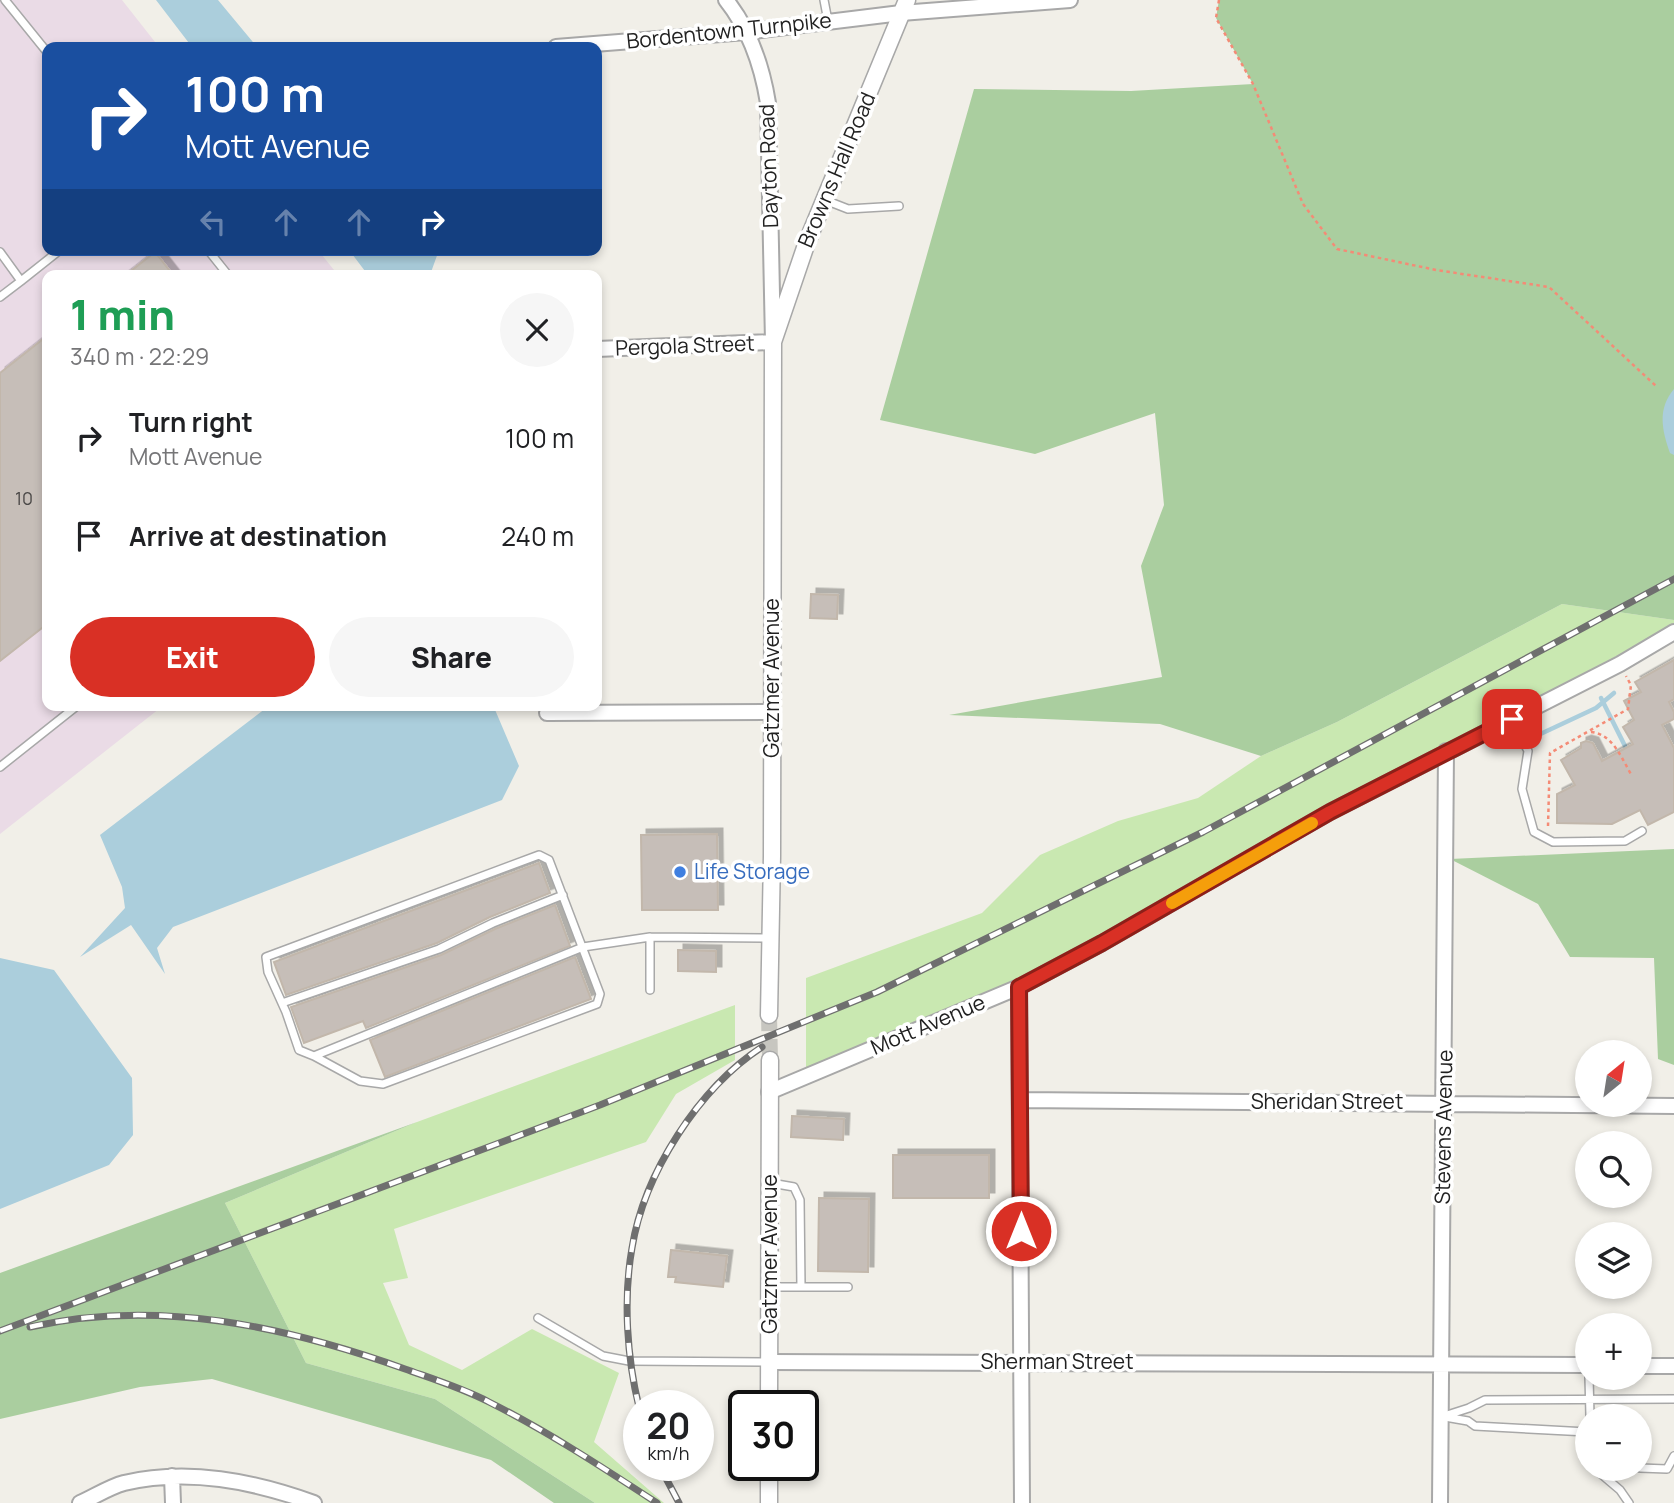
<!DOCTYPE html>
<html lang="en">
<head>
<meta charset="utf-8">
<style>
  :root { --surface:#fff; --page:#f6f6f6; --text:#202124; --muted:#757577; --accent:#d93025 }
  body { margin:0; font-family:Manrope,sans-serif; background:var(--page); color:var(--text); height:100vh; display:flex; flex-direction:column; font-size:26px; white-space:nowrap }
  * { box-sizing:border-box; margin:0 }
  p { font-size:23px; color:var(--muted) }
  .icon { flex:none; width:38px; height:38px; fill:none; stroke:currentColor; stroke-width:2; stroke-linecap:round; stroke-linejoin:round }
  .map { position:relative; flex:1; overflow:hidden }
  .sheet { position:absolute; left:42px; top:270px; width:560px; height:441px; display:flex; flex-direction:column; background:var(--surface); border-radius:14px; box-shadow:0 4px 10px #0003 }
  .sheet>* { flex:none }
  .hud { position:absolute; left:42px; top:42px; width:560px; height:214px; border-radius:14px; box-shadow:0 4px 10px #0003; background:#1a4fa0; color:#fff; overflow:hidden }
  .needle { width:46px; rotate:30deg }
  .buttons { position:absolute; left:1575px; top:1040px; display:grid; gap:14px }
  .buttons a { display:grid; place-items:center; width:77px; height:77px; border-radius:50%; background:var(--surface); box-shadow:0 4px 10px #0003; font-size:35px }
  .speed { position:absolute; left:623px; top:1390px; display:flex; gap:14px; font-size:35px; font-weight:700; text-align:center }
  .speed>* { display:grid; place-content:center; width:91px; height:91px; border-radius:50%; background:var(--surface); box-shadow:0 4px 10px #0003; line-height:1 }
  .speed small { font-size:18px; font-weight:400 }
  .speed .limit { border:4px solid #111; border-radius:10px; background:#fff; color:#111 }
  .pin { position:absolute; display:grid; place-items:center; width:60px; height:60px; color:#fff; margin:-30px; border-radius:14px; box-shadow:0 4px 10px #0006 }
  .me { position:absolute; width:77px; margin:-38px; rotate:0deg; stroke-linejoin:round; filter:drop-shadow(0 0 5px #0008) }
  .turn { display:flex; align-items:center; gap:24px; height:147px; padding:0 28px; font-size:32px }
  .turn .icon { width:91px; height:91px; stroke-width:2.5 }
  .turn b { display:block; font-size:49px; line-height:60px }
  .lanes { display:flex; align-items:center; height:66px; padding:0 28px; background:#0003; justify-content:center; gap:35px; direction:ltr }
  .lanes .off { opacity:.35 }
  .round { display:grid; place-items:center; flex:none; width:74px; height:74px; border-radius:37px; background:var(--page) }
  .summary { display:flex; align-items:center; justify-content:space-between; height:119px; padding:0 28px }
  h1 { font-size:42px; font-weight:800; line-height:52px; color:#1e9e55 }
  .cta { display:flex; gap:14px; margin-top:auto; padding:14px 28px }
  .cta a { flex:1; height:80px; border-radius:42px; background:var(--accent); color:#fff; font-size:28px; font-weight:800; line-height:80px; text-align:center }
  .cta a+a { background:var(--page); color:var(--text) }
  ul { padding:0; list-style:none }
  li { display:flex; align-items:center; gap:21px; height:98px; padding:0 28px }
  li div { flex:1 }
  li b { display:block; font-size:26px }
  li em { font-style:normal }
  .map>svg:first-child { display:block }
  .industrial { fill:#eadbe6 }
  .grass { fill:#c9e8b1 }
  .forest { fill:#aace9f }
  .water { fill:#abcedc }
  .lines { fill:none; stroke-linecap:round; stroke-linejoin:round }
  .stream { stroke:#abcedc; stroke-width:4.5 }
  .building { fill:#c6beb8; stroke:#c2b7ab; stroke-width:2; filter:url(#shadow) }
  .tertiary-tunnel { stroke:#c7c6c0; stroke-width:16; stroke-dasharray:16 8; stroke-linecap:butt }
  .service-casing { stroke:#a8a8a8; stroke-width:10 }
  .minor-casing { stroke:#a8a8a8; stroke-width:18 }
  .tertiary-casing { stroke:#a8a8a8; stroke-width:19 }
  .path { stroke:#f48b76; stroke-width:2.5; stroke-dasharray:3.5 3.5; stroke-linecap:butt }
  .service { stroke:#fff; stroke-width:7 }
  .minor { stroke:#fff; stroke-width:14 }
  .tertiary { stroke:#fff; stroke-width:16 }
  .rail-casing { stroke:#6f6f6f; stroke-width:7 }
  .rail { stroke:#fff; stroke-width:4.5; stroke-dasharray:13; stroke-linecap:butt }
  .route-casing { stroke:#8d1f18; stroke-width:18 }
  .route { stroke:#d93025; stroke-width:12 }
  .slow { stroke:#f59e0b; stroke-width:12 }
  .shop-dot { fill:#3f7fe0; stroke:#fff; stroke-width:2.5 }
  .labels { text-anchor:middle; stroke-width:7; stroke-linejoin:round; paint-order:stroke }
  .number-label { font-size:18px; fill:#4a4847 }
  .street-label { font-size:21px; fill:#212121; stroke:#fff }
  .shop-label { font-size:21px; fill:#366cbe; stroke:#fff; text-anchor:start }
</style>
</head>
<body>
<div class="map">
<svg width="1674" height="1503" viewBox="0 0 1674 1503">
  <defs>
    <filter id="shadow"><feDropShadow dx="5.5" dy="-5.5" stdDeviation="0" flood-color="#0004"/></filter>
  </defs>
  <rect width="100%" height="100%" fill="#f1efe8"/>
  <path class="industrial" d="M0,0H122L159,47H47V250H318L338,275H47V705H164L0,834Z"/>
  <path class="grass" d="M1562,604L1674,620V631L1015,987L806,1069V978L982,913L1040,855L1118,821L1198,798L1261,756L1337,722Z
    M735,1005V1060L676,1094L646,1142L394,1229L408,1278L383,1283L409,1345L462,1370L532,1329L619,1373L594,1442L664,1503H595L435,1399L306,1363L225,1203L417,1122Z"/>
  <path class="forest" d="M1219,0H1674V620L1562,604L1337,722L1261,756L1160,724L949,715L1162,677L1141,566L1164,505L1155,413L1035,454L880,420L974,89L1131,91L1253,84L1216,18Z
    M1674,849V1065L1658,1059L1654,958L1570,957L1538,904L1450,859Z
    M417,1122L225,1203L306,1363L435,1399L595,1503H554L491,1460L212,1379L140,1387L0,1419V1273Z"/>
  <path class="water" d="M156,0H218L257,47H192Z
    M349,250H439L430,275H368Z
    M1674,389V455L1670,453C1662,431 1657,409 1674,389Z
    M270,705H493L519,766L502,800L173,927L157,948L165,974L131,925L80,957L125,908L122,887L100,835Z
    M0,958L54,970L132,1078L133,1135L109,1165L0,1209Z"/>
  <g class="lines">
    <path class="stream" d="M1601,698L1628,752
      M1534,737L1596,708L1614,693"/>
  </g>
  <path class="building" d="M155,252L173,275H126Z
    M47,336V624L0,661V373Z
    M811,594L838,595L837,619L810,618Z
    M1674,660V699L1669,702L1674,712V719L1662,725L1674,748V812L1648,825L1640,810L1612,824L1557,823V794L1575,785L1561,760L1581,748V743L1586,741L1593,743L1602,761L1633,744L1623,727L1634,720L1624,701L1641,692L1635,682Z
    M717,834L718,910H642L641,835Z
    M539,863L550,893L490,917L437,943L286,995L274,962Z
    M555,905L570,946L366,1028L363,1021L304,1043L291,1007L441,955L495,929Z
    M678,950L716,951V972L678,971Z
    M575,957L591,999L385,1077L370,1040Z
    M792,1116L844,1119L843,1140L791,1137Z
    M893,1155H989V1198H893Z
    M819,1198L869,1199L868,1272L818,1271Z
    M671,1250L727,1256L723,1287L675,1282L676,1277H668Z"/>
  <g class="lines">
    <path class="tertiary-tunnel" d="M769,1015L770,1060"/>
    <defs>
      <path id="service" d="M5,0L47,52
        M824,0L828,21
        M825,200L848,209L899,206
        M208,250L228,275
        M0,252L21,281L0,297
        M21,281L60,250
        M1512,720L1528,751L1522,789L1534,832L1553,842L1625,841L1642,831
        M0,767L78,705
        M650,990V937L770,938
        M282,1003L439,949L493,923L563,895
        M314,1056L360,1081L383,1084L597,1004L600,994L549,860L539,855L266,957L268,972L286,1012L299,1050L314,1056L583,947L650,937
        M771,1183L794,1187L800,1200L801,1287
        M771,1287H848
        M538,1318L603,1356L629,1361L768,1362
        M1589,1377L1590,1416
        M1441,1417L1469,1408L1485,1400L1674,1399
        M1445,1417L1468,1421L1475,1426L1587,1432
        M1594,1468L1620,1490L1629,1503
        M1640,1468L1667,1469L1674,1456"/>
      <path id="minor" d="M556,47L746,32L901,13L1070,0
        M597,349L773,342L768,103C762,66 750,30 726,0
        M547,713L772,712
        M1019,987L1022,1503
        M769,1092L1019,987L1102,943L1330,812L1620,664L1674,632
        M1021,1100L1674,1106
        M769,1362L1587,1365
        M1640,1366H1674
        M172,1476L173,1503
        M80,1503C94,1497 109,1487 124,1483C188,1468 253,1481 314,1503
        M1440,1503L1446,751"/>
      <path id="tertiary" d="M769,1015L772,856L773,342L807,242L907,0
        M769,1405L770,1060
        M769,1503V1465"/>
    </defs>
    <use href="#service" class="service-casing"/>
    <use href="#minor" class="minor-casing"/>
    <use href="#tertiary" class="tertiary-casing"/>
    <path class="path" d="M1219,0L1216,18L1253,84L1303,204L1337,249L1436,270L1549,287L1656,386
      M1591,732C1613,734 1622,759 1632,776
      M1548,826L1550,753L1628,709L1631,685L1626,676"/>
    <use href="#service" class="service"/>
    <use href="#minor" class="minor"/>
    <use href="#tertiary" class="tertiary"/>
    <defs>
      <path id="rail" d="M30,1327C156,1298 285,1326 405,1369C433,1379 462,1388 489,1402C547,1431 602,1467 657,1503
        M0,1331L600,1105L877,992L1203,832L1674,579
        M639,1407C627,1358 623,1299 632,1248C644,1173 699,1088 762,1047
        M659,1465L679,1503"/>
    </defs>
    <use href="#rail" class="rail-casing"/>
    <use href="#rail" class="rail"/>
  </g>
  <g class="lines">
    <defs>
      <path id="route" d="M1021,1231L1019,987L1102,943L1330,812L1512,719"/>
    </defs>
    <use href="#route" class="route-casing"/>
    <use href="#route" class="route"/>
    <path class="slow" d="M1172,903L1312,823"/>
  </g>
  <circle class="shop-dot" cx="680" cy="872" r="7"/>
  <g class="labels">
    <g class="number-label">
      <text x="24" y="505">10</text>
    </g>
    <g class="street-label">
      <text transform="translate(729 31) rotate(-6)" y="7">Bordentown Turnpike</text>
      <text transform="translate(769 166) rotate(-92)" y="7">Dayton Road</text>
      <text transform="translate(837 170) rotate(-67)" y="7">Browns Hall Road</text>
      <text transform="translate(685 346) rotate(-2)" y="7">Pergola Street</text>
      <text transform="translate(772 678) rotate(-90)" y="7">Gatzmer Avenue</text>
      <text transform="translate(928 1025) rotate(-23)" y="7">Mott Avenue</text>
      <text x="1327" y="1109">Sheridan Street</text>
      <text transform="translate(1444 1127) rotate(-89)" y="7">Stevens Avenue</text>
      <text transform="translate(770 1254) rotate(-90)" y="7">Gatzmer Avenue</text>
      <text x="1057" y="1369">Sherman Street</text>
    </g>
    <g class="shop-label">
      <text x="694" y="879">Life Storage</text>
    </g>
  </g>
</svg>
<div class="buttons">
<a><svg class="needle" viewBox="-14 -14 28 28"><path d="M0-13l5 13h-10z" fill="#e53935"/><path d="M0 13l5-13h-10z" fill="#757577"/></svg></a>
<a><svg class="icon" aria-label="search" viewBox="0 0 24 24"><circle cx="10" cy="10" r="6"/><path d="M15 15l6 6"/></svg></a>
<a><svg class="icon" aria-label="layers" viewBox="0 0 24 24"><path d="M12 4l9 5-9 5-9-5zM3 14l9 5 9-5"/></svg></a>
<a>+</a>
<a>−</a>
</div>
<div class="speed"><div>20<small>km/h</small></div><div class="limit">30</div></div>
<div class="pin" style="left:1512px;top:719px;background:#d93025"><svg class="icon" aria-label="arrive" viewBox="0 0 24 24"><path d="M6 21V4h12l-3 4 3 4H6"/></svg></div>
<svg class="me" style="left:1021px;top:1231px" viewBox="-20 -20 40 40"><circle r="17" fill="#d93025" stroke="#fff" stroke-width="3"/><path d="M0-11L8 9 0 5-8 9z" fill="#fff"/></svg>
<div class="hud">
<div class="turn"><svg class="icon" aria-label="right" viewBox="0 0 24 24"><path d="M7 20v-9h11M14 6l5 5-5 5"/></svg><div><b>100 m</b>Mott Avenue</div></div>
<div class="lanes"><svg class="icon off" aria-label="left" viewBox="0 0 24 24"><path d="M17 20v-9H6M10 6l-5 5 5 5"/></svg><svg class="icon off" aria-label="ahead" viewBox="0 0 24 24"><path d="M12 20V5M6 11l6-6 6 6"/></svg><svg class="icon off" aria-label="ahead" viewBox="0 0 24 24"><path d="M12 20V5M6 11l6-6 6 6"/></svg><svg class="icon" aria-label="right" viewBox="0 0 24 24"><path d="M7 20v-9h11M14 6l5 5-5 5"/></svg></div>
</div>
<section class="sheet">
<div class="summary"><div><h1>1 min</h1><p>340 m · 22:29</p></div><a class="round"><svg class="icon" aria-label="close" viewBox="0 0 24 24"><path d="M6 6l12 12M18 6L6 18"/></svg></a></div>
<ul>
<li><svg class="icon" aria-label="right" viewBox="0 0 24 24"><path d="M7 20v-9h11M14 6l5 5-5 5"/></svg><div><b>Turn right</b><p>Mott Avenue</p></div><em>100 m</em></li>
<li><svg class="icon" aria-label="arrive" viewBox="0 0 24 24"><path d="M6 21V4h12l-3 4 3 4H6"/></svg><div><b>Arrive at destination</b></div><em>240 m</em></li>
</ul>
<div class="cta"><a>Exit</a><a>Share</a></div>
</section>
</div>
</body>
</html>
